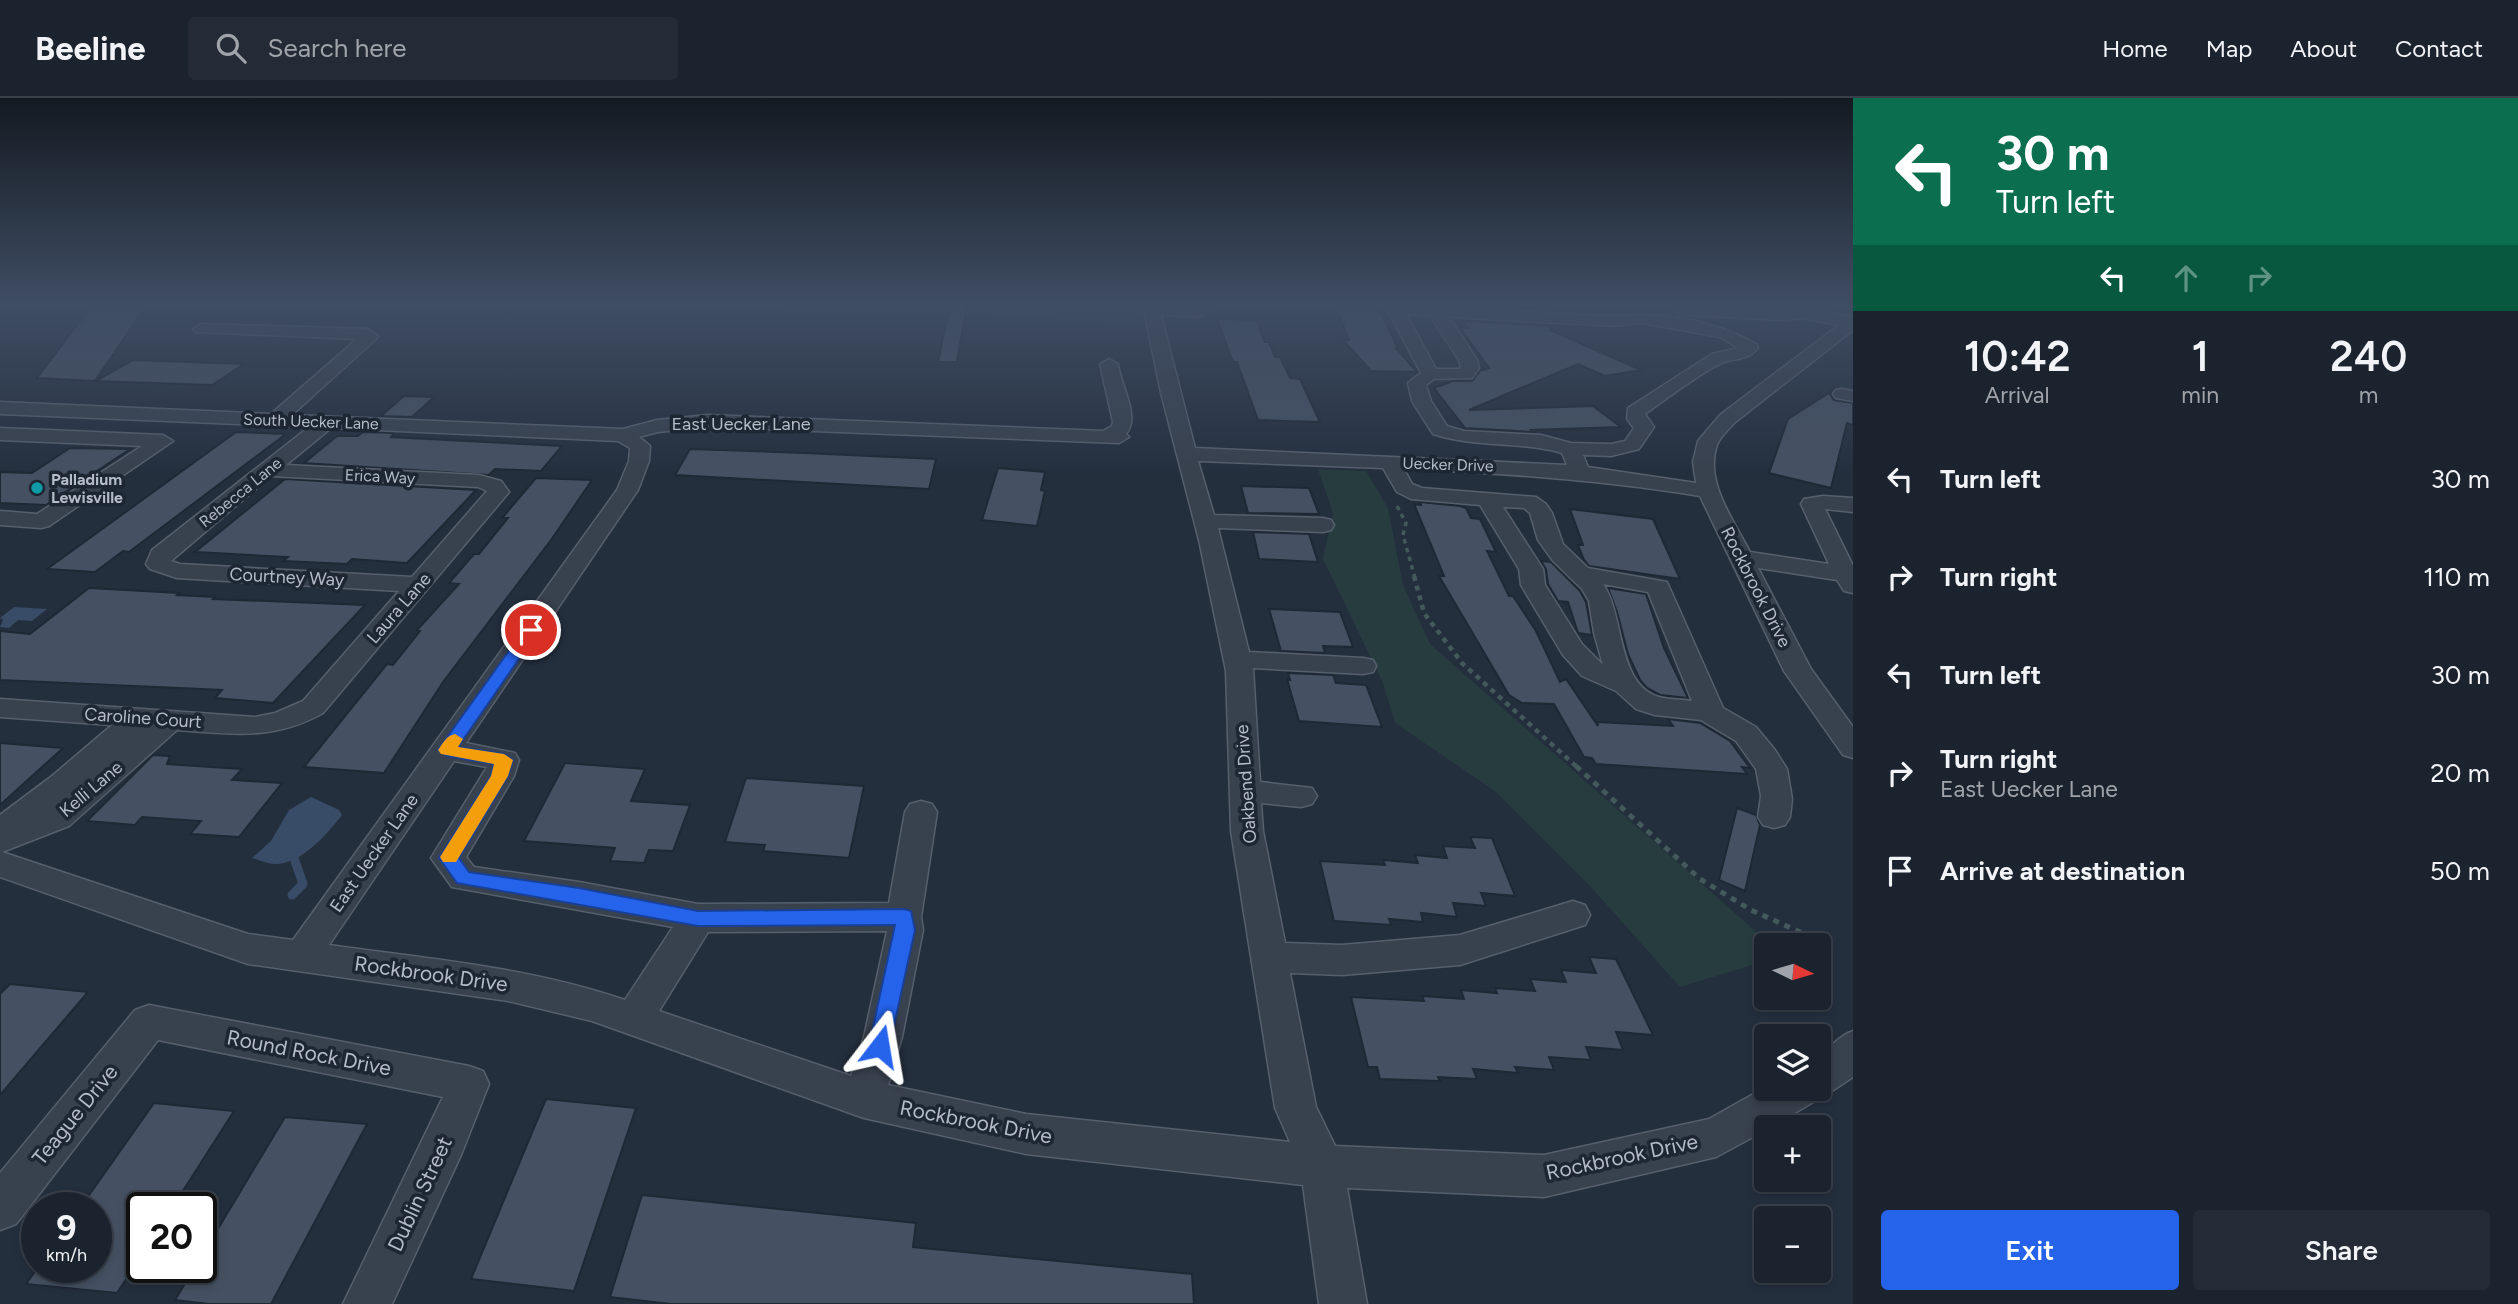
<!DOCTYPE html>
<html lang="en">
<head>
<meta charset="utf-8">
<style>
  :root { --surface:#1b232e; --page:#242b36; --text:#f1f3f6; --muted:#a0a4aa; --line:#39404a; --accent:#2563eb }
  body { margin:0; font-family:Figtree,sans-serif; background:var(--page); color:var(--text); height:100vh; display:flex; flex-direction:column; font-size:26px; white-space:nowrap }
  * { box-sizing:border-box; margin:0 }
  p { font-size:23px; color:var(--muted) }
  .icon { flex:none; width:38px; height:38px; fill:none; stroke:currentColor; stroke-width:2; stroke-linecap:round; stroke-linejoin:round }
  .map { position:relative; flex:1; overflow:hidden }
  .details { display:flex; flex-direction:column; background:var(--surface); width:665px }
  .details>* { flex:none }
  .hud { background:#0b6e4f; color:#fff; overflow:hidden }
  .needle { width:46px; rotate:95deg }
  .fabs { position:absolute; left:1754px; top:835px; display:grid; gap:14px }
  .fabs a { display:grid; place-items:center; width:77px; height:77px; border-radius:7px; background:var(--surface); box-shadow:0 4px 10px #0003,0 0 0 2px var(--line); font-size:35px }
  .speed { position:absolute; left:21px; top:1094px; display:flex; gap:14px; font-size:35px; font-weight:700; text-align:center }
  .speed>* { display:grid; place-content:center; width:91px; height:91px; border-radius:50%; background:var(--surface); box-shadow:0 4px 10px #0003,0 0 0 2px var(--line); line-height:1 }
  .speed small { font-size:18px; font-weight:400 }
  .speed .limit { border:4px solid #111; border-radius:10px; background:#fff; color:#111 }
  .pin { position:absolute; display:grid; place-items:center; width:60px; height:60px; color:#fff; margin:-30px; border:4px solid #fff; border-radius:50%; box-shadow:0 2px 7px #0007 }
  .me { position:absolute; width:77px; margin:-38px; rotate:14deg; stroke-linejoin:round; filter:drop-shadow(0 0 5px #0008) }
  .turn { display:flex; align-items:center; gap:24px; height:147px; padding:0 28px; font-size:32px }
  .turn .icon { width:91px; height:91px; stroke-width:2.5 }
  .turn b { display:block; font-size:49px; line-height:60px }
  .lanes { display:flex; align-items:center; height:66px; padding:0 28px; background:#0003; justify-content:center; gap:35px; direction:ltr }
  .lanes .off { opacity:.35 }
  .eta { display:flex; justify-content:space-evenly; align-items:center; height:119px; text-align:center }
  .eta b { font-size:42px; font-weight:600; line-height:49px }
  .action { display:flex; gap:14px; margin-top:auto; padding:14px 28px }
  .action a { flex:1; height:80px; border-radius:7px; background:var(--accent); color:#fff; font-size:28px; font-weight:600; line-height:80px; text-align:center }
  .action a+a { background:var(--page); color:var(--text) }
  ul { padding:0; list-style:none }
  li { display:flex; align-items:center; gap:21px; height:98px; padding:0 28px }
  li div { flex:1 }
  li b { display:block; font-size:26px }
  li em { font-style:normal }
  header { display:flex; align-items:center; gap:42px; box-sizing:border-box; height:98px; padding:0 35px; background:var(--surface); border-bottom:2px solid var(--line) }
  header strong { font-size:33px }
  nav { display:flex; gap:38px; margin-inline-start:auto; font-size:24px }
  .search { width:490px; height:63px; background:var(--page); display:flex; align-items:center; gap:18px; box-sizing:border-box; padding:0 24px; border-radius:7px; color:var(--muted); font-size:26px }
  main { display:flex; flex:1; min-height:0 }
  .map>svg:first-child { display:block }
  .green { fill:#263c3f }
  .water { fill:#394c67 }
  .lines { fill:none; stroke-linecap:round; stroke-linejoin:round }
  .stream { stroke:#394c67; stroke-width:9 }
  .building { fill:#455162; stroke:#1f2835; stroke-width:2 }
  .minor-casing { stroke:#565f6c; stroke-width:3 }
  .path-far2 { stroke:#44595c; stroke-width:3.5; stroke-dasharray:4.5 4.5; stroke-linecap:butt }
  .path-far1 { stroke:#44595c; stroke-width:4.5; stroke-dasharray:5 5; stroke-linecap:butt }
  .path { stroke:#44595c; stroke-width:5; stroke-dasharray:6 6; stroke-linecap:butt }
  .minor { fill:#38414e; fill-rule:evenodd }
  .route { fill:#2563eb; stroke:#184099; stroke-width:2 }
  .slow { fill:#f59e0b }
  .culture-dot { fill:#0f9aa8; stroke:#1d2633; stroke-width:2.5 }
  .labels { text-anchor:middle; stroke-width:7; stroke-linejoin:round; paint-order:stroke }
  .far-street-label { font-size:16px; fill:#b4bcc9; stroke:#1d2633 }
  .far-poi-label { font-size:16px; font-weight:bold; fill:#b4bcc9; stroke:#1d2633; text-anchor:start }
  .street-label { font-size:18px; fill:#b4bcc9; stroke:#1d2633 }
  .near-street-label { font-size:21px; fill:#b4bcc9; stroke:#1d2633 }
</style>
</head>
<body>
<header>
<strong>Beeline</strong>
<div class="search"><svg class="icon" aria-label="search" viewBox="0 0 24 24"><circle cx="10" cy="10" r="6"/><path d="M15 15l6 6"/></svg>Search here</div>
<nav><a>Home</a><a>Map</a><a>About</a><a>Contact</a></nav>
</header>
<main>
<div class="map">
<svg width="1853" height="1206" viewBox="0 0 1853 1206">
  <rect width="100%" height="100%" fill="#242f3e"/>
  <path class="green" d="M619,207H1139L1144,225Z
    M1318,371L1366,373L1388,410L1403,487L1430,546L1770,846L1766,847L1762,864L1680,889L1591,789L1495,693L1395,625L1383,585L1323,461L1333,415Z"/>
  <path class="water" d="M14,509L47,511L32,523L18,522L9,530L0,529L3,522L0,520Z
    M311,699L339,712L342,717C327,736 301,767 274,766C268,766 259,762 252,760L271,743L289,712Z"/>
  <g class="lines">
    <path class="stream" d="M292,797L303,786L294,760"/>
  </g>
  <path class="building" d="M950,207H967L957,264H938Z
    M1335,207H1367L1373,214H1380L1398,250H1396L1417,274L1371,273L1343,242H1349Z
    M90,210L144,211L95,283L37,280Z
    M1217,221L1256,222L1265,244H1269L1275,259H1280L1290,280L1300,281L1320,324L1258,322L1237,264H1233Z
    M1466,223L1552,228L1550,232L1641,272L1605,278L1578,266L1469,312L1593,308L1621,329L1531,332L1533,334L1465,330L1434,290L1453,283H1472L1480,273L1489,270L1460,230H1468L1464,225Z
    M133,262L244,266L212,287L96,283Z
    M1832,293L1830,296L1834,302L1853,305V327L1847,325L1831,390L1769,375L1788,321Z
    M404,298L434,299L412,319L381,318Z
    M236,334L286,336L129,454L123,453L95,474L47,471Z
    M363,334L394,335L391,339L562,348L541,373L495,371L489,377L304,365L337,338H358Z
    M70,350L130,351L46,407L0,405V374L32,375Z
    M690,351L804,355L936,361L929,391L675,377Z
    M998,370L1045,374L1041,392L1045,393L1037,428L982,422Z
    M536,380L592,382L551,442L443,584L384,675L304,669L387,566L393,567L420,533L417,532L459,486L449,485L474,456H479L508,420H502Z
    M285,381L476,392L407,465L352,461L347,466L283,463L288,459L195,454Z
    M1241,388L1309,390L1319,416L1248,415Z
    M1420,404L1460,408L1466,410L1471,420L1480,421L1496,454L1487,453L1509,498H1513L1536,533L1560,584L1566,581L1598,628L1597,624L1673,628L1668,621L1700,625L1730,643L1750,670L1742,669L1747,676L1596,666L1592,660L1584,659L1554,606L1522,605L1509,597L1439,478H1444L1414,406L1421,407Z
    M1570,411L1653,421L1680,481L1589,468L1584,462L1578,447H1583Z
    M1253,434L1309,436L1318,464L1259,461Z
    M1541,463L1551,464L1580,493L1586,504L1592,537L1578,535L1568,504L1558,503L1548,486L1546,471Z
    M89,490L179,495L177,497L215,499L213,501L365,507L273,605L215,600L222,592L0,582V533L30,536Z
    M1608,490L1646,496L1664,550L1688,600L1660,597L1647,590L1640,582L1628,556L1617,514Z
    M1269,511L1340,514L1353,549L1323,548L1325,555L1281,553Z
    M1288,575L1333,577L1336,585L1366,587L1382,629L1299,623L1287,581L1290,582Z
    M0,645L63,650L0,707Z
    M153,657L170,658L167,666L242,671L232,682L282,685L239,739L190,736L201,723L142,719L135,727L87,723Z
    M565,665L645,671L631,703L690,707L673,753L649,752L644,765L610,763L615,750L524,743Z
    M746,680L864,688L849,760L763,753L765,747L725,744Z
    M1737,710L1756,717L1760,727L1745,793L1719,782Z
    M1470,739L1492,740L1515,798L1481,795L1486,808L1453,805L1457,819L1421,815L1423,824L1389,821L1391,827L1334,823L1320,763L1385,767L1383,762L1418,765L1415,757L1447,760L1443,748L1475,750Z
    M1589,859L1616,861L1653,937L1616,934L1623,952L1586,949L1591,962L1549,959L1554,972L1515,969L1518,975L1473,971L1477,981L1438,979L1440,983L1380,981L1377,969H1368L1351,899L1424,903L1422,898L1464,901L1461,892L1497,895L1495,890L1535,893L1530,881L1566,884L1561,872L1596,875Z
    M10,886L88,894L0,997V896Z
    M546,1001L636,1010L574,1193L471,1181Z
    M154,1005L234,1013L172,1110H142V1157L117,1195L26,1186L38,1169H96V1110H80Z
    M285,1019L367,1026L271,1206H209L175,1202L195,1169H201V1159Z
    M642,1097L916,1125L913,1149L1192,1176L1194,1206H671L610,1199Z"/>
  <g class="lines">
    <defs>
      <path id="minor" d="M1143,207L1200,209L1208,214L1200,219L1161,217L1195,350L1567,367L1562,355C1520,343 1476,350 1433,336L1412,303L1408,285L1421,275L1387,211L1390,208L1613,218C1661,213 1714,222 1756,246L1758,250C1748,262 1737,260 1724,264C1707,270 1662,304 1645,316L1654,329L1639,351L1611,358L1583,357L1588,369L1696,385L1693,364L1698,343L1720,317L1839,227L1803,220L1786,222L1681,217L1673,212L1676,209L1786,212L1803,210L1853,219V232L1734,325C1728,332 1720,339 1717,347C1704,383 1734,423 1750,454L1829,466L1801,406L1804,401L1823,398L1853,400V414L1825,411L1853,468V495L1844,493L1837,482L1758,470L1811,571L1853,629V660L1843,657L1784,573L1700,398C1601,382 1504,375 1404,371L1412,386L1422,390L1536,399L1546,406L1552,415L1563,446L1588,470L1667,484L1723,610L1756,629L1775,652L1787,671L1792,701L1790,719L1785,727L1774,730L1763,727L1758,719L1761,698L1756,671L1736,643L1701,622L1655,617L1636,611L1616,593L1582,578L1563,557L1521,487L1519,471L1480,407L1411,401L1397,394L1383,370L1198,363L1214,417L1323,420L1331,422L1334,427L1331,432L1323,434L1218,430L1249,554L1363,560L1373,562L1376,568L1373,574L1363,576L1253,570L1260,684L1312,690L1317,698L1312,706L1301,709L1261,705L1263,733L1285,845L1342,847L1460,837L1573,803L1585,807L1590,817L1585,827L1460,867L1342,877L1290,875L1316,1009L1335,1048L1544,1057L1709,1021L1766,989L1818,990V958C1832,949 1838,938 1853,933V979L1832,993L1818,998L1815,1003L1771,1029H1766V1032L1716,1059L1544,1099L1347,1090L1367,1206H1319L1303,1087L1026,1056L864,1020L592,923L508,903L248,866L0,779V717L52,678L112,627L0,619V601L255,619L275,615L303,603L399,493L177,480L150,471L146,466L152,452L309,329L0,316V304L271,316L357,241L195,234L193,231L201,226L367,231L378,238L376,241L292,317L623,331L657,322L708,317L1103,333L1112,328L1113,324L1100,266L1109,261L1118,266C1120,286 1141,319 1126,336L1129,339L1119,345L708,329L658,334L639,339L650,348L649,363L638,392L466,645L515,655L519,662L514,678L466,759L474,769L579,784L698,806L889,805L905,714L910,706L921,703L932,706L937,714L921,819L923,832L902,939L888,987L1026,1016L1290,1044L1275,1010L1231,733L1226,573L1199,442L1161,295ZM1406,216L1433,218V222L1459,262L1461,271H1436ZM1449,219L1613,228L1642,225L1720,239L1738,250L1712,256L1628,310L1627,321L1634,330L1625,343L1611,346L1571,345L1541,337L1464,333L1447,328L1431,303L1426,287L1434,281L1472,280L1479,270L1477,262ZM331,330L618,343L630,350L629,363L617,392L293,842L248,836L2,754L69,728L177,632C231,636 273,643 323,615L509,394L501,383L479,377L286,367ZM271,378L478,389L487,393L412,479L180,466L171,463ZM1503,409L1524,410L1530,415L1538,442L1553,463L1582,491L1589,503L1594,535L1603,567L1582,546L1545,487L1543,471ZM1603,486L1648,494L1692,603C1681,601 1669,602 1659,599C1616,586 1625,517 1603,486ZM454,663L487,669L431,760L452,789L673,829L625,902C529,869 428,861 329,847ZM887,833L864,939L851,978L659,913L708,834Z
        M1842,291L1853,293V303L1836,300L1833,296L1836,292Z
        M0,330L163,337L173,343L49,428L41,430L0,427V413L37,416L142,348L0,342Z
        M149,907L469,968L483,973L489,986L461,1057L392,1206H343L443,999L158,942L16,1126L0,1132V1075L135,912Z"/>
    </defs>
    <use href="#minor" class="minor-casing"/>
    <path class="path-far2" d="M1397,408L1406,425L1403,437L1415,480"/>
    <path class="path-far1" d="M1414,478L1424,515L1462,565L1578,670"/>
    <path class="path" d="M1576,668L1700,781L1751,812L1820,843"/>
    <use href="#minor" class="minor"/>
  </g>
  <linearGradient id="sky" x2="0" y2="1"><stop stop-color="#141a22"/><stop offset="0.55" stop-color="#3f4d63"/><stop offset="1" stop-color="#3f4d63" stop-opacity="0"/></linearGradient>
  <rect width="1853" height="376" fill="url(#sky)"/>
  <path class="route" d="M531,527L539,532L458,649L504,656L513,662L508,678L459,760L469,774L579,790L698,813L904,811L911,813L915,832L888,955L880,958L872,955L869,948L895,827L698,828L457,785L439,760L491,678L494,666L447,658L438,652L526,529Z"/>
  <path class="slow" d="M455,636L463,641L458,649L504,656L513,662L508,678L456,764H443L440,759L491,678L494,666L441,656L438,652C443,645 446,638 455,636Z"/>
  <circle class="culture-dot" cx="37" cy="390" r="7"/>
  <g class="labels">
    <g class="far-street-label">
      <text transform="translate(311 323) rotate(2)" y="6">South Uecker Lane</text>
      <text transform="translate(1448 366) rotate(2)" y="6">Uecker Drive</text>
      <text transform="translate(380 378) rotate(3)" y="6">Erica Way</text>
      <text transform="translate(240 394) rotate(-39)" y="6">Rebecca Lane</text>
    </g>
    <g class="far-poi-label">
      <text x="51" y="387">Palladium<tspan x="51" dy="18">Lewisville</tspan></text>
    </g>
    <g class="street-label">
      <text x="741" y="332">East Uecker Lane</text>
      <text transform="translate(287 479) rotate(3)" y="6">Courtney Way</text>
      <text transform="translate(1756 489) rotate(63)" y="6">Rockbrook Drive</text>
      <text transform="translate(399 510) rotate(-49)" y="6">Laura Lane</text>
      <text transform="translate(143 620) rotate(4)" y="6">Caroline Court</text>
      <text transform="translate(1246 686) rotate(-94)" y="6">Oakbend Drive</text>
      <text transform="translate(91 691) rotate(-40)" y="6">Kelli Lane</text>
      <text transform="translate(374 755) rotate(-55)" y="6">East Uecker Lane</text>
    </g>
    <g class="near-street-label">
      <text transform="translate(431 876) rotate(8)" y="7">Rockbrook Drive</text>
      <text transform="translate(309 955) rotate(11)" y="7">Round Rock Drive</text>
      <text transform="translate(75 1017) rotate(-51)" y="7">Teague Drive</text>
      <text transform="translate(976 1024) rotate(11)" y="7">Rockbrook Drive</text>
      <text transform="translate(1622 1059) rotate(-12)" y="7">Rockbrook Drive</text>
      <text transform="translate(420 1096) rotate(-65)" y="7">Dublin Street</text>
    </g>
  </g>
</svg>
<div class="fabs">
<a><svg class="needle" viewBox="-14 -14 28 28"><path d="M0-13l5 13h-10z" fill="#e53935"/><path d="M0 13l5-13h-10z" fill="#a0a4aa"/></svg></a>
<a><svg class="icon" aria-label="layers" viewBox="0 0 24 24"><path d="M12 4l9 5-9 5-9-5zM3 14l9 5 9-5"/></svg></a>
<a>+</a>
<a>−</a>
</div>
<div class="speed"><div>9<small>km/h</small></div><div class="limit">20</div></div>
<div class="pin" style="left:531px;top:532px;background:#d93025"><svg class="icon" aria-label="arrive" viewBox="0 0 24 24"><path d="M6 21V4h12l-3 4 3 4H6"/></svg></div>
<svg class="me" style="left:880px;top:948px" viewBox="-20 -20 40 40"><path d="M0-17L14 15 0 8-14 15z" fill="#2563eb" stroke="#fff" stroke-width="4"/></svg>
</div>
<section class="details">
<div class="hud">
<div class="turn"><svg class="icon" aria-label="left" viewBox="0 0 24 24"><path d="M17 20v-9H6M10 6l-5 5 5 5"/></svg><div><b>30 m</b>Turn left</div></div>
<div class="lanes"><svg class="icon" aria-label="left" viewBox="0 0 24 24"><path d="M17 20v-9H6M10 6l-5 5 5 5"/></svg><svg class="icon off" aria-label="ahead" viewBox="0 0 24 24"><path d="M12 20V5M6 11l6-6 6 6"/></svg><svg class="icon off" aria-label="right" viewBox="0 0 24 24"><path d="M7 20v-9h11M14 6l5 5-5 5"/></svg></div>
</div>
<div class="eta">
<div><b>10:42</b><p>Arrival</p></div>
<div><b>1</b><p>min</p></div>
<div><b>240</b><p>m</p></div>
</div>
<ul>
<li><svg class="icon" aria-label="left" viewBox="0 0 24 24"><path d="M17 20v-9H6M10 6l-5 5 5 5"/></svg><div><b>Turn left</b></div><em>30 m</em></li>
<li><svg class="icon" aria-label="right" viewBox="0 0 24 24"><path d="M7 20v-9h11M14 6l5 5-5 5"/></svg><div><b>Turn right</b></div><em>110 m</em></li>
<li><svg class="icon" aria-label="left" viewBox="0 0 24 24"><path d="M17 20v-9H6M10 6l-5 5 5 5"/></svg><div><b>Turn left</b></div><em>30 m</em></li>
<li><svg class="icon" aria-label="right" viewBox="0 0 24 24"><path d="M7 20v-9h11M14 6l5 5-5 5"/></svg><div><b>Turn right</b><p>East Uecker Lane</p></div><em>20 m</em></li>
<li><svg class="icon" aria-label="arrive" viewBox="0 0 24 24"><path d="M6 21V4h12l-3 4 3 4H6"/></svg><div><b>Arrive at destination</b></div><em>50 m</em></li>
</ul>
<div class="action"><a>Exit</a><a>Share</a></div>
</section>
</main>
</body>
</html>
